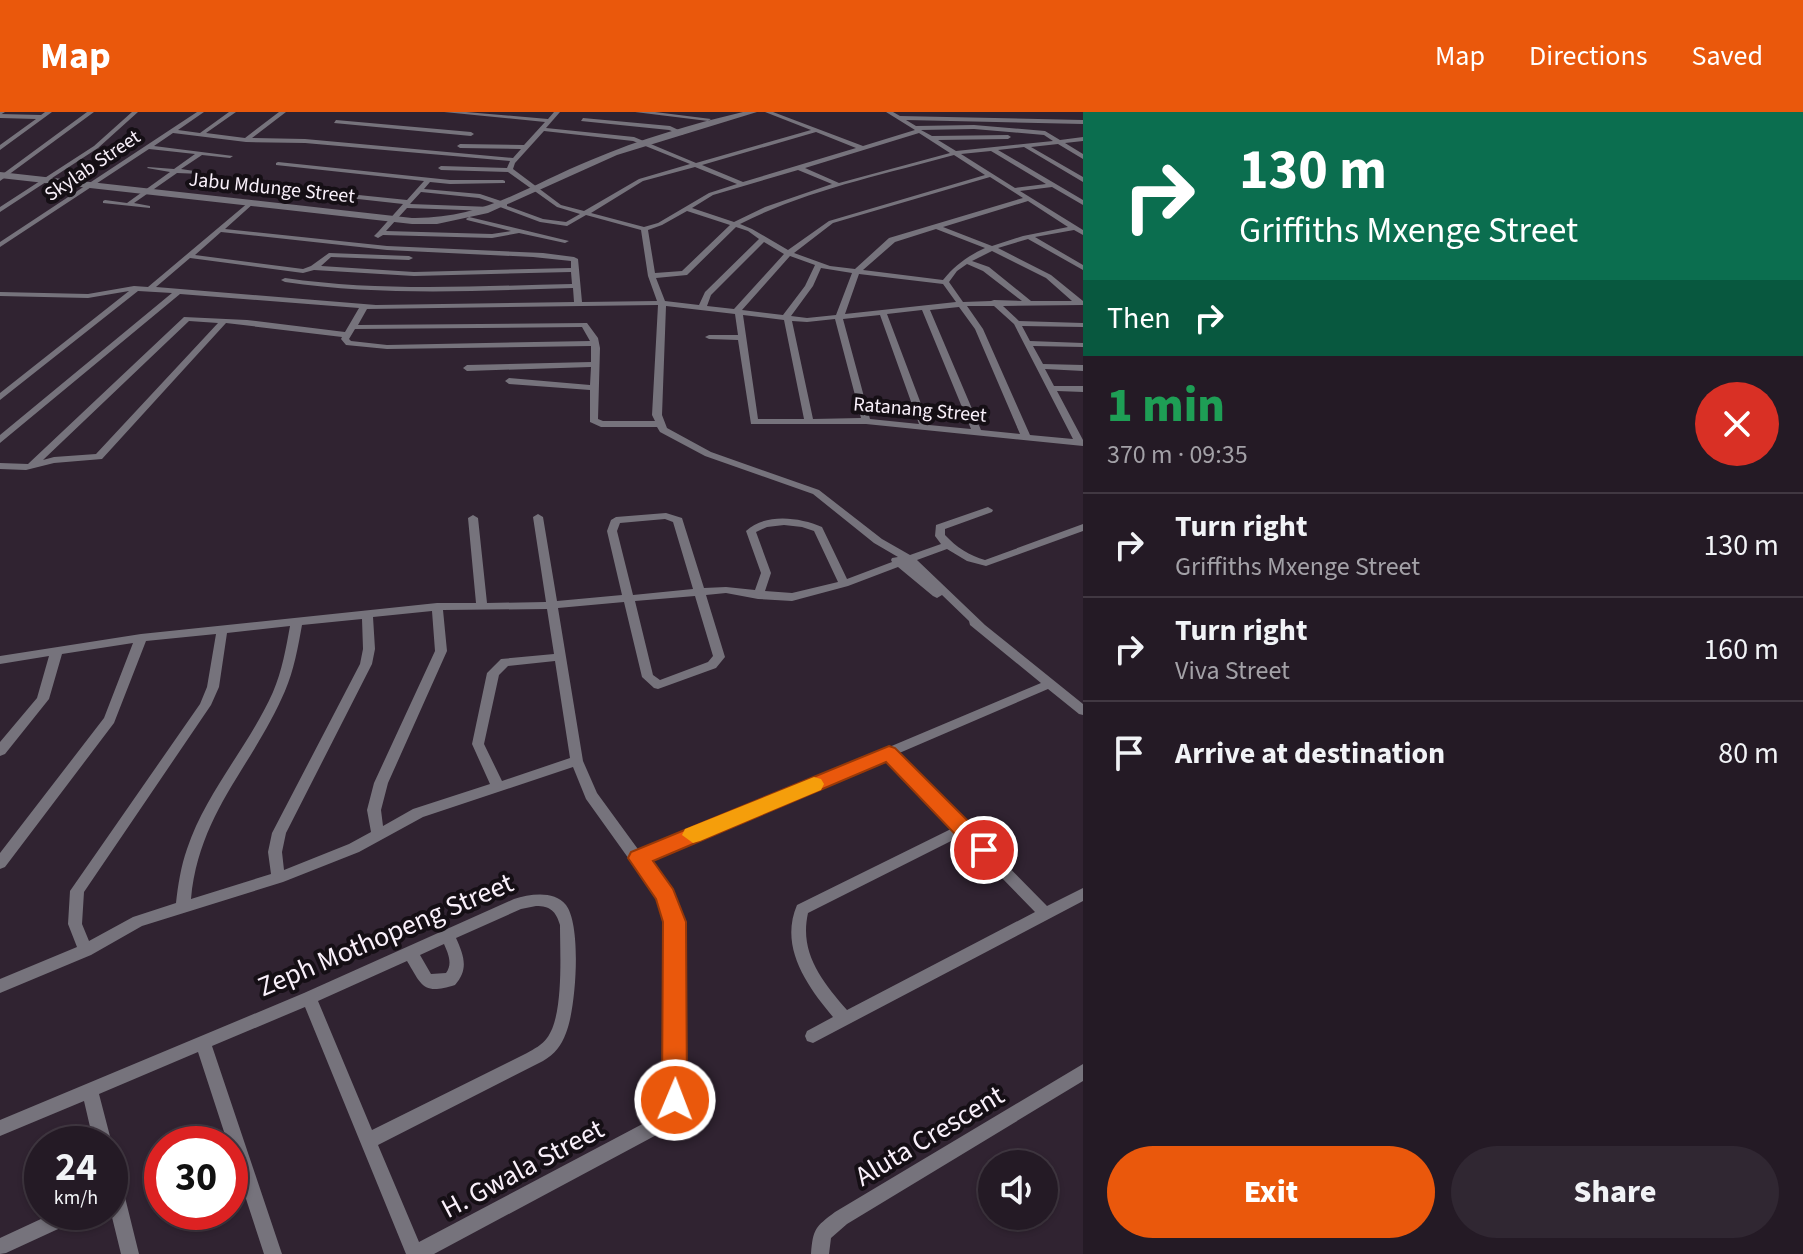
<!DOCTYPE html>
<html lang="en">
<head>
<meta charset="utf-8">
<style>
  :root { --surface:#241a25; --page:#302732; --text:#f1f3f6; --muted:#a3a1a7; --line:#413842; --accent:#ea580c }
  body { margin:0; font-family:"Source Sans 3",sans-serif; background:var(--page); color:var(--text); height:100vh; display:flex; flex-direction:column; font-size:30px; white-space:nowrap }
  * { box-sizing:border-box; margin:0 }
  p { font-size:26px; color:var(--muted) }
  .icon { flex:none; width:44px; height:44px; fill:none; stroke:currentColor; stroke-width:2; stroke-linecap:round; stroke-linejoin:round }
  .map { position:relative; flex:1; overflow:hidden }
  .drawer { display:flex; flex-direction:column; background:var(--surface); width:720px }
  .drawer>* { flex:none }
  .guide { background:#0b6e4f; color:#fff; overflow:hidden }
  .buttons { position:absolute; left:978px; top:1038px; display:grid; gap:16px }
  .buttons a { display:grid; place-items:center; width:80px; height:80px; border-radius:50%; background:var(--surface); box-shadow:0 2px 6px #0004,0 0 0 2px var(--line); font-size:40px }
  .speed { position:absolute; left:24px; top:1014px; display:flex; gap:16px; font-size:40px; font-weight:700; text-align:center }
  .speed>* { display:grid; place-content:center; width:104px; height:104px; border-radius:50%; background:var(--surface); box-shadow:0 2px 6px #0004,0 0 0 2px var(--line); line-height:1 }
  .speed small { font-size:20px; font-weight:400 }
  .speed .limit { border:12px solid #d22; background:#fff; color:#111 }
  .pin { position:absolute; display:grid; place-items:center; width:68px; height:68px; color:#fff; margin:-34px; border:4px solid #fff; border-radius:50%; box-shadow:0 2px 8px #0007 }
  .me { position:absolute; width:88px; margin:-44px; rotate:1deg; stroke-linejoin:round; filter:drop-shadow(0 0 6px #0008) }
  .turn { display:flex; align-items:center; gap:28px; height:168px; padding:0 24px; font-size:36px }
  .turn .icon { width:104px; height:104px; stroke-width:2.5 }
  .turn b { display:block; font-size:56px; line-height:68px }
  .then { display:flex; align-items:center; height:76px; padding:0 24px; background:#0003; gap:16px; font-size:30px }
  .round { display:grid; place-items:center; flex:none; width:84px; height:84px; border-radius:42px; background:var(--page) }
  .overview { display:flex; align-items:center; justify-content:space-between; height:136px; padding:0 24px }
  h1 { font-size:48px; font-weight:800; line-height:60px; color:#1e9e55 }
  .primary-button { display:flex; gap:16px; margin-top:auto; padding:16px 24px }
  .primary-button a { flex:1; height:92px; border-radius:48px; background:var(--accent); color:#fff; font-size:32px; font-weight:800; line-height:92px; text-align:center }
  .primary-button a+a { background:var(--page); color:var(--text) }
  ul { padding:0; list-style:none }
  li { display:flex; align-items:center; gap:24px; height:104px; padding:0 24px; border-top:2px solid var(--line) }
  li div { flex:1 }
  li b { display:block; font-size:30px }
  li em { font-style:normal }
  header { display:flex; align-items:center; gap:48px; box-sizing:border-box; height:112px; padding:0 40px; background:var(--accent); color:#fff }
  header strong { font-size:38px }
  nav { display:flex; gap:44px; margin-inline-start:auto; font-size:28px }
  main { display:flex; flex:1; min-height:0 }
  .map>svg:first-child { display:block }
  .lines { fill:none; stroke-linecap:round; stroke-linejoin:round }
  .minor { fill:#76737c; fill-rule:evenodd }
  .tertiary { fill:#76737c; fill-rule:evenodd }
  .route { fill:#ea580c; stroke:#983908; stroke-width:2 }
  .slow { fill:#f59e0b }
  .labels { text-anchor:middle; stroke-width:8; stroke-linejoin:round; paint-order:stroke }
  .far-street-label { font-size:20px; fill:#f9f0fa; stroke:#150f15 }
  .near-street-label { font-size:28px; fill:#f9f0fa; stroke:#150f15 }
</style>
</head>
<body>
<header>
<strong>Map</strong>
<nav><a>Map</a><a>Directions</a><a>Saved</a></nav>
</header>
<main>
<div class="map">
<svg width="1083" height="1142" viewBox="0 0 1083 1142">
  <rect width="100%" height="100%" fill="#302331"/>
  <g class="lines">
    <path class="minor" d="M45,0H52L0,38V33L36,7L0,6V2L41,3Z
      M87,0H94L0,69V64Z
      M132,0H138L98,36L0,100V95L94,34Z
      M197,0H204L178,18L200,21L229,0H236L206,21L245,26L279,0H286L252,26L305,27L513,46L521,37L460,36L457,34L460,32L524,33L545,10L444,0H466L548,7L554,0H560L546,16L634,25L696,51L811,18L765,0H773L863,34L915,18L886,0H893L900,4L1083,8V12L906,8L916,14L974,13L1045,19L1060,28L1083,25V29L1065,31L1083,42V47L1058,32L1031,35L1083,65V70L1024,35L998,38L1083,88V93L1052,75L1020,79L1083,118V123L1074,118L1035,125L1083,153V158L1028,127L998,136L1051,163L1083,189V193L1003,194L1019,209L1083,211V215L1022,214L1030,229L1083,231V235L1033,234L1043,252L1083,253V259L1045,257L1054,274H1083V280L1057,279L1083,328V334L866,312H751L738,228L709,227L705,225L709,223H738L735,202L666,194L662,303L667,316L711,340L819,378L882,427L910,443L941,432L935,424L936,413L988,395L993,398L992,400L945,417V423C956,435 970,444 985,448L1083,412V419L986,454L967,449L947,437L917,448L985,513L1083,592V603L1079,602L1048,577L897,642L1047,794L1083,776V789L813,931L807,929L805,924L807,919L833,905C807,874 779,835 797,793L953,716L886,646L646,749L676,790L681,810L683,988L677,1005L662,1020L434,1142H406L305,895L212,934L282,1142H264L230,1038V1032H228L198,940L99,982L112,1032L110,1036V1032H94L84,989L0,1024V1008L304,881L514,787C530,782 554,778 566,793C582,814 576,897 566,921C561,934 555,942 543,949L378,1033L419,1130L650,1008L665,994L667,988V810L664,796L586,687L573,655L423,705L359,740L283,770L142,814L91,843L0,881V867L77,835L68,812L70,779L200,592L207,575L216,522L146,529L114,611L5,755L0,757V741L104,606L133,531L62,542L49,587L5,642L0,644V630L37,586L49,544L0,552V544L141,522L437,491H476L468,406L473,403L478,406L487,491L546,490L533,405L538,402L543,405L557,489L622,483L607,419L611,408L616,405L666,401L682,406L704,476L726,475L755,478L761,461L746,419C765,401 799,405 822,415L847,467L892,450L891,448L892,446L898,445L874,431L813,382L705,344L660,320L657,315H601L590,310V278L509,272L505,269L509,266L590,273L591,255L467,259L463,256L467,253L591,250V234L387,237L346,233L341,227L342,225L226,211L102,347L54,351L26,358L0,357V351L28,352L184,205L247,208L345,220L359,196L180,182L0,331V323L172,181L138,179L0,288V281L129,179L88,186L0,184V180L88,182L134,174L148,175L249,90L254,91L225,117L387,134L543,141L574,145L578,147L582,190L657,189L648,164L641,118L586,103L567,114L540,110L500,95V93L479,86L421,80L410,92L491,95L494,97L491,99L407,96L386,119L492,122L511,119L467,108L466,107L469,105L569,129L565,131L519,121L492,126L383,123L378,126L374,124L378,120L403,92L249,75L248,74L251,72L407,88L424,69L276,53V51L278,50L450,68H503L505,69V71L450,72L430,70L424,77L480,82L507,91V94L543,107L566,110L580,102L557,95L508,60L441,58L438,56L441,54L507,56L510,49L305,31L246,30L173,21L154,34L233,44L230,46L202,43L181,57L201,60V62L177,61L134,91L150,94V96L103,91V89L105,88L127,91L170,60L147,56L148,55L174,57L195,42L149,37L0,135V130ZM974,17L1044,23L1053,29L956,39L938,28L1008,27L1011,25L1008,23L932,24L921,18ZM544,19L633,29L690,52L639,67L584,99L561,93L513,57L515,51ZM816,20L856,36L743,70L702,53ZM919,21L950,41L839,71L805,56ZM991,39L1046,72L1015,76L961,42ZM954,43L985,63L829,109L788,138L752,117L740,112C807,78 882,63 954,43ZM695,55L737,72L709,81L658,111L644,115L591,101L643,69ZM798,58L832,72L765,95L734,110L692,96L713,83ZM990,65L1023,86L889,126L855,157L830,154L794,141L833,111ZM1028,89L1068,115L1023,124L992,134L943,115ZM687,99L730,113L682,159L655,161L648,118L662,113ZM736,115L748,119L759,127L705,180L699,193L665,189L656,166L687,163ZM936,117L985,136C968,144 955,153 943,168L863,158L895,130ZM221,120L387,138L533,145L571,149V156L414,160L321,154L331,145L409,148L413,146L409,144L329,141L311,154L303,157L195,143ZM764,130L784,142L734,197L707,194L711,183ZM992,139L1046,166L1072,189H1031L989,155L972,149ZM790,144L815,153L805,174L783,203L742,198ZM190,146L303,161L314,158L414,164L571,160L572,172C476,174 381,180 285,166L281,168L285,170C381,184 476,179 573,176L574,190L376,193L156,175ZM967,152L983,159L1022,189L994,188L991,189L963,190L949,170L957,159ZM821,156L852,161L836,203L807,206L791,204L813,174ZM859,162L943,172L956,190L845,202ZM658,193L652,303L655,309H603L598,307L600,236L598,226L587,211L358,213L367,197ZM967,194H994L1014,212L1073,327L1030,323L983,217ZM959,195L975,217L1020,322L981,318L930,198ZM922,198L971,317L929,313L887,202ZM743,203L784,208L804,307H758ZM880,203L919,312L870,307L843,207ZM835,207L861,306L813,307L792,209L807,210ZM189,209L218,211L96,342L54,345L43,348ZM582,215L590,229L387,233L351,229L349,227L355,217ZM665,407L673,410L693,477L633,483L617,419L620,411ZM784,413L802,415L814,419L838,470L792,481L765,479L771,461L756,420L767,415ZM898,455L933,484L937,486L942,483L969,509L970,513L1041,571L640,740L597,681L583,649L558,496L624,490L642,565L654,576L658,577L716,556L725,545L706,483L726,481L758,487L792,489L848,474ZM695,484L713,544L708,550L660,568L653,563L635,489ZM547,497L554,542L501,547L487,561L472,632L490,672L413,697L383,714L381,698L388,671L447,539L443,498ZM432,499L435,539L374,671L367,698L371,720L349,732L284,758L282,740L286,721L372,552L375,537L373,505ZM362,507L363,537L360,552L272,721L268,740L271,762L191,787C199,700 253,654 285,579C294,558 298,535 302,513ZM290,514C286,536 282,559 273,580C249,634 206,680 187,737C181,754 178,773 176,791L133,805L89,829L82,812L84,780L211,593L219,575L227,521ZM555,549L570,646L502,669L484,632L499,563L508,554ZM961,724L1035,800L847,898C822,869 799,841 808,801ZM536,794C550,794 556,799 560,813C560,841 564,904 547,926C542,933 534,937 527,941L372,1018L318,889L407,849C422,874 423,883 455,873C469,857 464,844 456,826L521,797ZM444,832C448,841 453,852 446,861L431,862L420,843Z
      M635,0H655L711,7L708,9Z
      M583,6L670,14L685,21L682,23L669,18L581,9Z
      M336,8L471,20L474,22L471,24L334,11Z
      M1083,952V969L847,1112L831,1126L829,1142H811C813,1117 815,1115 835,1100Z
      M110,1052L116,1055L119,1061L139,1142H121L110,1097Z
      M56,1100H85L82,1106L6,1141L0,1142V1126Z"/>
    <path class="tertiary" d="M0,0H5L0,3Z
      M743,0H757L617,43L488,101L437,112H412L0,66V60L412,106C484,107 527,74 591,48C640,27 692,12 743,0Z"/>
  </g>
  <path class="route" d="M889,634L895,636L991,732L994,738L991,744H976L886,650L653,749L673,777L686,810L687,988L684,996L675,1000L666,996L662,988L663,810L656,787L628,746L631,740Z"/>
  <path class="slow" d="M814,665L821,667L824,672L821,678L700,729L693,731L682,723L685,717Z"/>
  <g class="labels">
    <g class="far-street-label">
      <text transform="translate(92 53) rotate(-34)" y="7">Skylab Street</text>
      <text transform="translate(272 75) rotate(6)" y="7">Jabu Mdunge Street</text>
      <text transform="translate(920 297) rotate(5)" y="7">Ratanang Street</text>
    </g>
    <g class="near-street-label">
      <text transform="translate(385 822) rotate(-23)" y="10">Zeph Mothopeng Street</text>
      <text transform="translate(929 1023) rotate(-31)" y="10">Aluta Crescent</text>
      <text transform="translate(522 1056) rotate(-28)" y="10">H. Gwala Street</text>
    </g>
  </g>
</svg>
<div class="buttons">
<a><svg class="icon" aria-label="sound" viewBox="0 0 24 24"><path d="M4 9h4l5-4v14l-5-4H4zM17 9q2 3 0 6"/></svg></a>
</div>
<div class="speed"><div>24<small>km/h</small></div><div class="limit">30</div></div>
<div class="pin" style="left:984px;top:738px;background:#d93025"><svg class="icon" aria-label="arrive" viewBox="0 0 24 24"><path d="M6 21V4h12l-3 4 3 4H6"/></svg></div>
<svg class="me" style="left:675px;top:988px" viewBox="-20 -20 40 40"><circle r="17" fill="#ea580c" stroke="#fff" stroke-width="3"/><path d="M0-11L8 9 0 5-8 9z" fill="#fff"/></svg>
</div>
<section class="drawer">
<div class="guide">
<div class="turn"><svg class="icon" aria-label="right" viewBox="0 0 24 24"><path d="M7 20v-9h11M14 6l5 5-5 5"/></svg><div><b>130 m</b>Griffiths Mxenge Street</div></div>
<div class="then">Then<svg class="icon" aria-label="right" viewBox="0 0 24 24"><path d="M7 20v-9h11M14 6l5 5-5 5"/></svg></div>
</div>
<div class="overview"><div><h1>1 min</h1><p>370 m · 09:35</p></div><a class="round" style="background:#d93025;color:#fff"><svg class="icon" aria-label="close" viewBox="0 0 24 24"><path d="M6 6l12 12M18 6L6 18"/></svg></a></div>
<ul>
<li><svg class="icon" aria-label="right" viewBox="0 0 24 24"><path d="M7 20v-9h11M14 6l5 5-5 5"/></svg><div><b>Turn right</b><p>Griffiths Mxenge Street</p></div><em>130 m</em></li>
<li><svg class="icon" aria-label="right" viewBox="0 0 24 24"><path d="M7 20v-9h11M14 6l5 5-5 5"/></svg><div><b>Turn right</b><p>Viva Street</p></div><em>160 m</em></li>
<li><svg class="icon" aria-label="arrive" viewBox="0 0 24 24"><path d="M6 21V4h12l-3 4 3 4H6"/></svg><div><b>Arrive at destination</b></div><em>80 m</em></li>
</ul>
<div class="primary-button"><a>Exit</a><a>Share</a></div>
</section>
</main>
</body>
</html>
